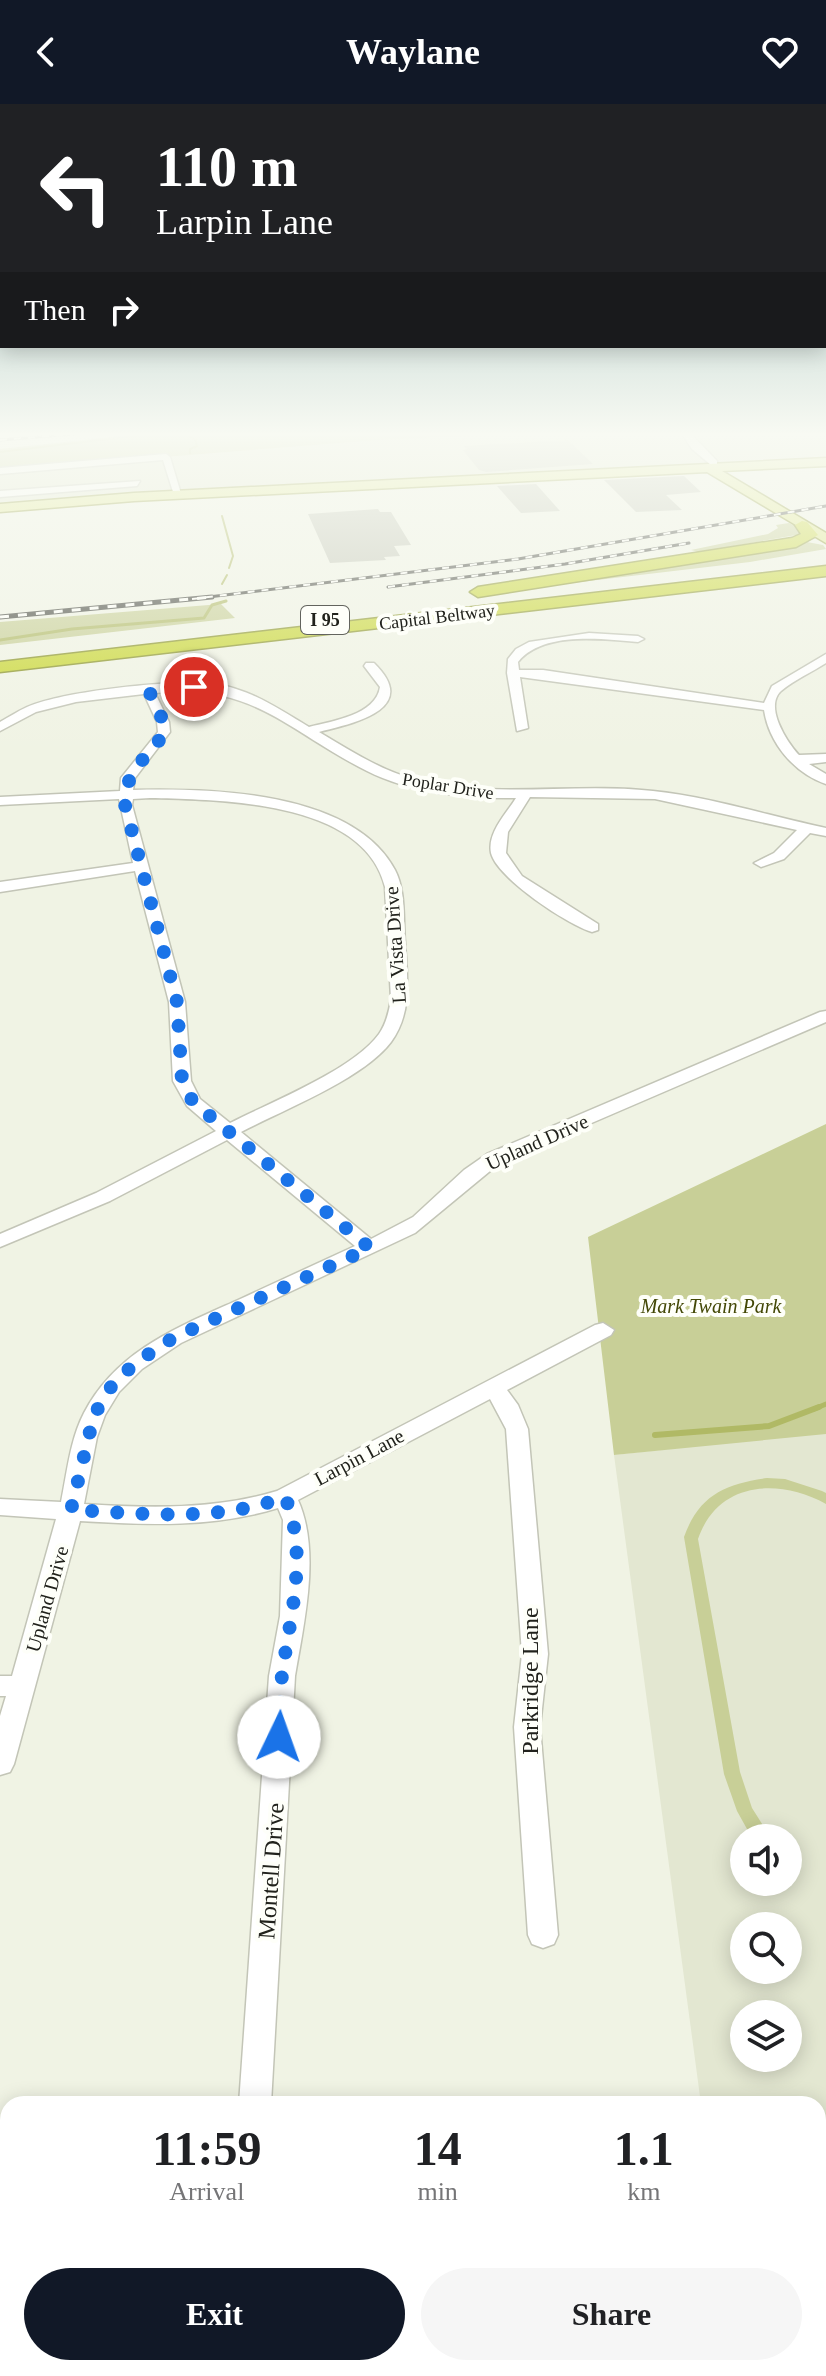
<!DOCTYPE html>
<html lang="en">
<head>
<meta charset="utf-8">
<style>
  :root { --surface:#fff; --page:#f6f6f6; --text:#202124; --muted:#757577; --accent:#111827 }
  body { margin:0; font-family:"Times New Roman",serif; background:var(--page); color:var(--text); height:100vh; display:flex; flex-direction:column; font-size:30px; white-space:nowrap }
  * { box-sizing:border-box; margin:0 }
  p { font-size:26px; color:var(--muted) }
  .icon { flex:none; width:44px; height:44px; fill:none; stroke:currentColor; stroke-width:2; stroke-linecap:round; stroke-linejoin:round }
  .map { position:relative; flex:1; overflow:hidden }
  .drawer { position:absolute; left:0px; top:1992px; width:826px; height:280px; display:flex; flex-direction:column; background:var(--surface); border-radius:24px 24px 0 0; box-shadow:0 4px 20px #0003 }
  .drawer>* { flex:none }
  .banner { position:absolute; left:0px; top:0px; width:826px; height:244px; box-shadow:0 4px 20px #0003; background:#202124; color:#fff; overflow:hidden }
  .controls { position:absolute; left:730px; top:1720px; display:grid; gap:16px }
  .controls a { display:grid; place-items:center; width:72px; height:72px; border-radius:50%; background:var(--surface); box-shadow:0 4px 20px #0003; font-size:40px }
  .pin { position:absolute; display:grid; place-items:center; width:68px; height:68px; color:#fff; margin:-34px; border:4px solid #fff; border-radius:50%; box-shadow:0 2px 8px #0007 }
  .me { position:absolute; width:88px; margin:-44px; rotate:3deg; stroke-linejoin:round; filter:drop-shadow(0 0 6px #0008) }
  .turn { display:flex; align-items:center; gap:28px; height:168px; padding:0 24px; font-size:36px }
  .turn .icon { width:104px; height:104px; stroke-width:2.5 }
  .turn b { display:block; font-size:56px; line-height:68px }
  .then { display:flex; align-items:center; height:76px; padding:0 24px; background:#0003; gap:16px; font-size:30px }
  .eta { display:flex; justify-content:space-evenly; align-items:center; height:136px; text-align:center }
  .eta b { font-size:48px; font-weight:700; line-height:56px }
  .primary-button { display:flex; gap:16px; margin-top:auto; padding:16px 24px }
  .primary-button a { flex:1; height:92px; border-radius:48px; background:var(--accent); color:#fff; font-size:32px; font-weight:700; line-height:92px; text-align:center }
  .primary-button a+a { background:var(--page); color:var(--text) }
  header { display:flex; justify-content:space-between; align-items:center; height:104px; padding:0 24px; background:var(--accent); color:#fff; font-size:36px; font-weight:700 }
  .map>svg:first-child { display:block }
  .built { fill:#e3e7d1; fill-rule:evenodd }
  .green { fill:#c8cf97 }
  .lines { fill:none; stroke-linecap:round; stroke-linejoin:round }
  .stream-far3 { stroke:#b0b965; stroke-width:2 }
  .stream-far2 { stroke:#b0b965; stroke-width:3 }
  .stream-far1 { stroke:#b0b965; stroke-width:5 }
  .stream { stroke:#b0b965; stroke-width:6 }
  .building { fill:#c3c6b7 }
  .minor-casing { stroke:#c3c5b7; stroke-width:3 }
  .major-casing { stroke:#8f9830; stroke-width:3 }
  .highway-casing { stroke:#8f9830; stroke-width:3 }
  .minor { fill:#fff; fill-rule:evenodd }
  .major { fill:#dfe789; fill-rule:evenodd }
  .highway { fill:#cad73a; fill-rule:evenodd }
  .rail-far1-casing { stroke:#484a42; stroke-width:3 }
  .rail-casing { stroke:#484a42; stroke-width:5 }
  .rail-far1 { stroke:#fefff9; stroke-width:2; stroke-dasharray:7; stroke-linecap:butt }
  .rail { stroke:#fefff9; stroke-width:3; stroke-dasharray:9; stroke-linecap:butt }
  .route { stroke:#1a73e8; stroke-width:14; stroke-dasharray:0 25.2 }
  .labels { text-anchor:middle; stroke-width:8; stroke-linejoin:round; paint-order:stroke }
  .far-street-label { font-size:18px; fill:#21221c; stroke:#fefff9 }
  .shield { fill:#fefff9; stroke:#63645e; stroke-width:2 }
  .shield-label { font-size:18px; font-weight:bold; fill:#21221c }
  .street-label { font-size:20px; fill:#21221c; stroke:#fefff9 }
  .park-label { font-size:20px; font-style:italic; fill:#434806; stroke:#fefff9 }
  .near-street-label { font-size:24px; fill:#21221c; stroke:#fefff9 }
</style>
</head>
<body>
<header><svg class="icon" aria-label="back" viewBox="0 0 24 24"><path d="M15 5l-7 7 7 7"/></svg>Waylane<svg class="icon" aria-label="heart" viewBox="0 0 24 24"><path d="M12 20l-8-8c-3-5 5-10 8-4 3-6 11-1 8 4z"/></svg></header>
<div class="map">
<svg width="826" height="2272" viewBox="0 0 826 2272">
  <rect width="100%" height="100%" fill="#f0f3e4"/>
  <path class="built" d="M531,329H826V352L0,404V366L378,336Z
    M826,1328V2272H737L736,2264H818V2000H701L614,1351ZM744,1734H788V1778H744ZM744,1822H788V1866H744ZM744,1910H788V1954H744Z"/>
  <path class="green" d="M147,329H531L378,336L0,366V345Z
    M789,419L799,424L802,430L699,448L691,446L768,430L778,424L776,421Z
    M807,438L823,441L826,445L750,458L538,483Z
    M221,500L235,514L0,541V518Z
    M826,1020V1330L614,1351L588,1133Z
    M767,1374L785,1375L822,1387L826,1389V1400C778,1374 718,1377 698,1435L740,1668L752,1704L771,1734H752L737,1707L724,1670L684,1433C699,1391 725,1380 767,1374Z"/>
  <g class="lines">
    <path class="stream-far3" d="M0,348L159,329
      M190,349V345L197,342L195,335L188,332L200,329
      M222,412L233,452L229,464
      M222,480L227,471"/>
    <path class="stream-far2" d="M0,536L72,525L204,514L212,501L226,497"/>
    <path class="stream-far1" d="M814,1305L826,1300"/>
    <path class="stream" d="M655,1331L769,1322L819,1303"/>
  </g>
  <path class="building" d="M568,336L593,360L486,368L479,366L463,346L467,345L464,342Z
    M684,372L701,388L666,391L682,406L636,408L604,376Z
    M536,380L560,407L521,409L497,382Z
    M378,405L380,408H391L411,441L394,442L400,452L384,453L386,456L330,459L308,410Z"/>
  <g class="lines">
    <defs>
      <path id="minor" d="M681,329H690L717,357V361H711L692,345Z
        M166,350L170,353L182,393L174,391L163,356L0,370V364Z
        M140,377L137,382L0,393V387Z
        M589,529L638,532L644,535L638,538C602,535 543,527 518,558L519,566H543L764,599L772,582L826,550V559C812,568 794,576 781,587C764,603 787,638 799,651L826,650V658L809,660L826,670V680C794,669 769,639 764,606L520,573L528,624L517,627L507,569L508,555L516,545L529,538Z
        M366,559H374C421,605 355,619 319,628C350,646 381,667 417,676C494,695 575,678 653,687C711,693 769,712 826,724V732L810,729L784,755L761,763L754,759L774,749L797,726L655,695L530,693L508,728L506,749L522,772L598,820V826L592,828C568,821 497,774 491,749C487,729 506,710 516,694C468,695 410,689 367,667C287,627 253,578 155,589L169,618L170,628L135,674L133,686C212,684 353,687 395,766C406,787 403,815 405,838C407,873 413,908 391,938C363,975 283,1006 241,1028L371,1135L413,1113L464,1066L487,1050L820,908L826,907V918L501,1058L415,1129L181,1239L142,1265L119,1288L105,1311L97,1333L84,1400C149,1404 214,1406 277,1387L595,1221L603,1219L614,1226L611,1231L507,1286L518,1301L528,1325L548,1550L540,1623L558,1831L554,1840L543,1844L532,1840L528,1831L514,1623L522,1550L506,1325L490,1295L298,1396C321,1447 304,1519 295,1572L271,2000H239L269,1572L280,1512L283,1416L278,1404C213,1424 147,1421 80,1417L14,1660L10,1668L0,1671V1612L6,1592H0V1572H12L56,1415L0,1411V1395L61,1398C67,1369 70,1336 84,1309C116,1247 178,1223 238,1196C277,1178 316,1160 355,1142L227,1036L110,1097L0,1143V1130L96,1089L216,1027L187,1002L173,977L169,898L135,767L0,788V778L133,759L119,695L0,701V693L120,687L121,674L158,628L157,618L144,590L76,598L36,608L0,627V618C9,613 18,607 27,603C64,587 175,575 215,580C250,585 279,605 309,623C332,617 376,611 380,583L364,562ZM150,694C221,696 364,696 385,783L391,895C389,908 386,920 379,930C353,966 271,998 230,1019L200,995L191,977L185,898L132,701L133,695Z"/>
      <path id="major" d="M826,354V362L722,367L826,429V439L707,368L134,397L0,408V400L134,389Z"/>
      <path id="highway" d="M802,417L807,418L818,431L796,443L478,493L470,488L478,483L792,434L801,430L795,421Z
        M826,462V472L0,568V558Z"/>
    </defs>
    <use href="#minor" class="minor-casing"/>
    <use href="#major" class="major-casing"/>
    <use href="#highway" class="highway-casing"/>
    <use href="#minor" class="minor"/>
    <use href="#major" class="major"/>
    <use href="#highway" class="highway"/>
    <defs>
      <path id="rail-far1" d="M0,336L86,329
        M388,483L565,460L689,439
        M192,495L518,455L826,402"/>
      <path id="rail" d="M0,513L212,493"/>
    </defs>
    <use href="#rail-far1" class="rail-far1-casing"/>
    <use href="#rail" class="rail-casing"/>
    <use href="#rail-far1" class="rail-far1"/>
    <use href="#rail" class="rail"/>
  </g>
  <linearGradient id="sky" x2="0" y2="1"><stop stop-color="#91b6b4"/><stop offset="0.51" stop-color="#f8faf3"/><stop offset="1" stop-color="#f8faf3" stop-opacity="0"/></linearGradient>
  <rect width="826" height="648" fill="url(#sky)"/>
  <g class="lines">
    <path class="route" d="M194,583L148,586C191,653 125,638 125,701L177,898L182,977L193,998L205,1008L370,1144L173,1234L134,1260L111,1283L94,1311L71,1406C143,1409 216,1419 285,1393C309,1450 290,1511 282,1571C280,1591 280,1612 279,1633"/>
  </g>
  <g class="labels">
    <g class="far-street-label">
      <text transform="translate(437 513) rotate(-7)" y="6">Capital Beltway</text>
      <text transform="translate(448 682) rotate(9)" y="6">Poplar Drive</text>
    </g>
    <rect class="shield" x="301" y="502" width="48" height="28" rx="6"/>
    <g class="shield-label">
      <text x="325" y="522">I 95</text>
    </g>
    <g class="street-label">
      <text transform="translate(395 841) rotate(-94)" y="7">La Vista Drive</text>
      <text transform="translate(537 1038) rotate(-24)" y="7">Upland Drive</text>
      <text transform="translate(359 1353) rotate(-28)" y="7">Larpin Lane</text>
      <text transform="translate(47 1495) rotate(-74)" y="7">Upland Drive</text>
    </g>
    <g class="park-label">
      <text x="711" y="1209">Mark Twain Park</text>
    </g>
    <g class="near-street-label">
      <text transform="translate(530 1577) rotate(-90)" y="8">Parkridge Lane</text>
      <text transform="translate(271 1767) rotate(-86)" y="8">Montell Drive</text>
    </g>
  </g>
</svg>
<div class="controls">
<a><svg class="icon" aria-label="sound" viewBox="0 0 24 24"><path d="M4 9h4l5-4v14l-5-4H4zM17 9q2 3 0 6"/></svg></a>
<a><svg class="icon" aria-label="search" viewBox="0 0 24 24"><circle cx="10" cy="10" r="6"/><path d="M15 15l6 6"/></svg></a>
<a><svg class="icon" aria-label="layers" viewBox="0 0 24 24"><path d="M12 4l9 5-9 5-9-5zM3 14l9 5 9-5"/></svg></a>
</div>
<div class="pin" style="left:194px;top:583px;background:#d93025"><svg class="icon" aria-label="arrive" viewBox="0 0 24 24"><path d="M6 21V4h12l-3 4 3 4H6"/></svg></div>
<svg class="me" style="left:279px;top:1633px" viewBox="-20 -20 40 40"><circle r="19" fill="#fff"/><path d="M0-13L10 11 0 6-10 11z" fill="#1a73e8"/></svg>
<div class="banner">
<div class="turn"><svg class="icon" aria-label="left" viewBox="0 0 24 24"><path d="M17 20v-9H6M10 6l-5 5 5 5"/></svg><div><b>110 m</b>Larpin Lane</div></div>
<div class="then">Then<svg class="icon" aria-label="right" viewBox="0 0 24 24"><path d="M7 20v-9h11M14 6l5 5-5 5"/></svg></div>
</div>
<section class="drawer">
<div class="eta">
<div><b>11:59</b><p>Arrival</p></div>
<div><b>14</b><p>min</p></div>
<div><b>1.1</b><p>km</p></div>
</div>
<div class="primary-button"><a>Exit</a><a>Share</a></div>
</section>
</div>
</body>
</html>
